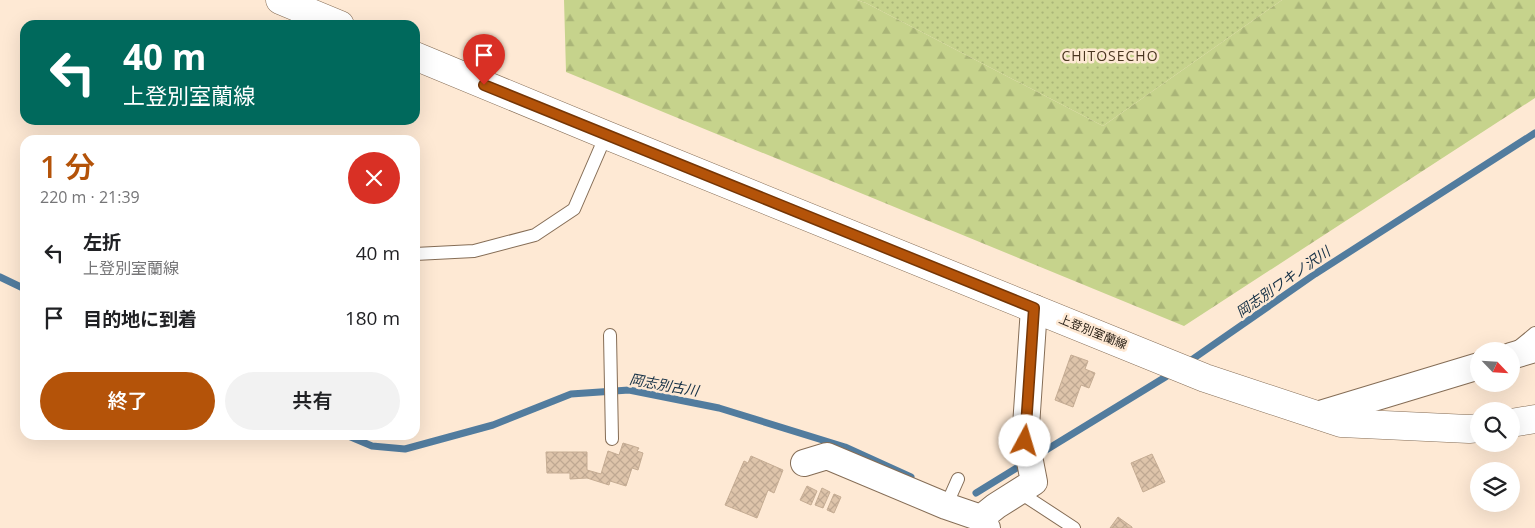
<!DOCTYPE html>
<html lang="ja">
<head>
<meta charset="utf-8">
<style>
  :root { --surface:#fff; --page:#f2f2f2; --text:#202124; --muted:#757577; --accent:#b45309 }
  body { margin:0; font-family:"Open Sans","Noto Sans JP",sans-serif; background:var(--page); color:var(--text); height:100vh; display:flex; flex-direction:column; font-size:19px; white-space:nowrap }
  * { box-sizing:border-box; margin:0 }
  p { font-size:16px; color:var(--muted) }
  .icon { flex:none; width:28px; height:28px; fill:none; stroke:currentColor; stroke-width:2; stroke-linecap:round; stroke-linejoin:round }
  .map { position:relative; flex:1; overflow:hidden }
  .drawer { position:absolute; left:20px; top:135px; width:400px; height:305px; display:flex; flex-direction:column; background:var(--surface); border-radius:15px; box-shadow:0 5px 20px #0002 }
  .drawer>* { flex:none }
  .top-card { position:absolute; left:20px; top:20px; width:400px; height:105px; border-radius:15px; box-shadow:0 5px 20px #0002; background:#00695c; color:#fff; overflow:hidden }
  .needle { width:32px; rotate:115deg }
  .buttons { position:absolute; left:1470px; top:342px; display:grid; gap:10px }
  .buttons a { display:grid; place-items:center; width:50px; height:50px; border-radius:50%; background:var(--surface); box-shadow:0 5px 20px #0002; font-size:25px }
  .pin { position:absolute; display:grid; place-items:center; width:42px; height:42px; color:#fff; margin:-51px -21px; border-radius:50% 50% 50% 0; rotate:-45deg; box-shadow:0 0 5px #0007 }
  .pin .icon { rotate:45deg }
  .me { position:absolute; width:55px; margin:-28px; rotate:6deg; stroke-linejoin:round; filter:drop-shadow(0 0 4px #0008) }
  .turn { display:flex; align-items:center; gap:18px; height:105px; padding:0 20px; font-size:22px }
  .turn .icon { width:65px; height:65px; stroke-width:2.5 }
  .turn b { display:block; font-size:35px; line-height:42px }
  .round { display:grid; place-items:center; flex:none; width:52px; height:52px; border-radius:26px; background:var(--page) }
  .summary { display:flex; align-items:center; justify-content:space-between; height:85px; padding:0 20px }
  h1 { font-size:30px; font-weight:600; line-height:38px; color:var(--accent) }
  .primary-button { display:flex; gap:10px; margin-top:auto; padding:10px 20px }
  .primary-button a { flex:1; height:58px; border-radius:30px; background:var(--accent); color:#fff; font-size:20px; font-weight:600; line-height:58px; text-align:center }
  .primary-button a+a { background:var(--page); color:var(--text) }
  ul { padding:0; list-style:none }
  li { display:flex; align-items:center; gap:15px; height:65px; padding:0 20px }
  li div { flex:1 }
  li b { display:block; font-size:19px }
  li em { font-style:normal }
  .map>svg:first-child { display:block }
  .grass { fill:url(#grass-dots) }
  .forest { fill:url(#forest-firs) }
  .lines { fill:none; stroke-linecap:round; stroke-linejoin:round }
  .stream { stroke:#527c9e; stroke-width:7 }
  .building { fill:url(#building-cross-hatch); stroke:#c5ac93 }
  .lane-casing { stroke:#856d56; stroke-width:14 }
  .street-casing { stroke:#856d56; stroke-width:28 }
  .secondary-casing { stroke:#856d56; stroke-width:29 }
  .lane { stroke:#fff; stroke-width:12 }
  .street { stroke:#fff; stroke-width:26 }
  .secondary { stroke:#fff; stroke-width:28 }
  .route-casing { stroke:#753606; stroke-width:12 }
  .route { stroke:#b45309; stroke-width:9 }
  .labels { text-anchor:middle; stroke-width:5; stroke-linejoin:round; paint-order:stroke }
  .street-label { font-size:12px; fill:#2b2218; stroke:#fee9d4 }
  .neighbourhood-label { font-size:14px; letter-spacing:1px; fill:#49351f; stroke:#fee9d4 }
  .water-label { font-size:14px; font-style:italic; fill:#122e44; stroke:#fee9d4 }
</style>
</head>
<body>
<div class="map">
<svg width="1535" height="528" viewBox="0 0 1535 528">
  <defs>
    <pattern id="grass-dots" width="8" height="8" patternUnits="userSpaceOnUse" patternTransform="scale(1.25)"><rect width="8" height="8" fill="#c6d38c"/><path d="M2 2h.1M6 6h.1" fill="none" stroke="#aab578" stroke-width="1.8" stroke-linecap="round"/></pattern>
    <pattern id="forest-firs" width="22" height="20" patternUnits="userSpaceOnUse" patternTransform="scale(1.25)"><rect width="22" height="20" fill="#c6d38c"/><path d="M5 1l3.5 6h-7zM16 11l3.5 6h-7z" fill="#aab578"/></pattern>
    <pattern id="building-cross-hatch" width="8" height="8" patternUnits="userSpaceOnUse" patternTransform="scale(1.25)"><rect width="8" height="8" fill="#dec4aa"/><path d="M0 0l8 8M0 8l8-8" fill="none" stroke="#bfa892"/></pattern>
  </defs>
  <rect width="100%" height="100%" fill="#fee9d4"/>
  <path class="grass" d="M857,0H1282L1103,126L866,3Z"/>
  <path class="forest" d="M564,0H857L866,3L1103,126L1282,0H1535V98L1184,326L566,72Z"/>
  <g class="lines">
    <path class="stream" d="M0,277L25,289
      M1187,363L1315,274L1535,133
      M346,435L372,446L405,449L493,425L571,394L629,390L719,408L845,447L911,477
      M1046,450L1172,373
      M976,493L1020,466"/>
  </g>
  <path class="building" d="M1071,355L1088,361L1085,369L1095,373L1089,388L1081,385L1073,407L1055,400Z
    M623,443L639,448L637,451L643,453L638,470L632,468L626,486L610,481L609,485L587,478L570,479V473H547L546,452H587V470L601,474L608,451L619,455Z
    M1152,454L1165,482L1143,492L1131,463Z
    M751,456L783,470L774,493L768,490L757,518L725,505L744,461L748,463Z
    M807,486L817,491L811,505L800,500Z
    M822,488L830,492L823,508L815,505Z
    M834,494L841,497L834,513L827,510Z
    M1118,517L1132,527V528H1110Z"/>
  <g class="lines">
    <defs>
      <path id="lane" d="M415,254L474,251L535,235L574,209L606,135
        M610,335L612,439
        M1518,347L1535,333
        M1019,492L1074,528
        M946,506L958,479"/>
      <path id="street" d="M1511,356L1535,349
        M1317,415L1479,366
        M804,463L827,456L946,506L981,518
        M987,528L981,518L996,506L1034,482L1028,451L1025,441L1034,308"/>
      <path id="secondary" d="M280,0L340,25
        M415,56L606,135L1205,378L1341,423L1469,429L1479,428
        M1511,423L1535,419"/>
    </defs>
    <use href="#lane" class="lane-casing"/>
    <use href="#street" class="street-casing"/>
    <use href="#secondary" class="secondary-casing"/>
    <use href="#lane" class="lane"/>
    <use href="#street" class="street"/>
    <use href="#secondary" class="secondary"/>
  </g>
  <g class="lines">
    <defs>
      <path id="route" d="M484,85L1034,308L1025,441"/>
    </defs>
    <use href="#route" class="route-casing"/>
    <use href="#route" class="route"/>
  </g>
  <g class="labels">
    <g class="street-label">
      <text transform="translate(1093 332) rotate(22)" y="4">上登別室蘭線</text>
    </g>
    <g class="neighbourhood-label">
      <text x="1110" y="61">CHITOSECHO</text>
    </g>
    <g class="water-label">
      <text transform="translate(1283 282) rotate(-35)" y="5">岡志別ワキノ沢川</text>
      <text transform="translate(664 385) rotate(10)" y="5">岡志別古川</text>
    </g>
  </g>
</svg>
<div class="buttons">
<a><svg class="needle" viewBox="-14 -14 28 28"><path d="M0-13l5 13h-10z" fill="#e53935"/><path d="M0 13l5-13h-10z" fill="#757577"/></svg></a>
<a><svg class="icon" aria-label="search" viewBox="0 0 24 24"><circle cx="10" cy="10" r="6"/><path d="M15 15l6 6"/></svg></a>
<a><svg class="icon" aria-label="layers" viewBox="0 0 24 24"><path d="M12 4l9 5-9 5-9-5zM3 14l9 5 9-5"/></svg></a>
</div>
<div class="pin" style="left:484px;top:85px;background:#d93025"><svg class="icon" aria-label="arrive" viewBox="0 0 24 24"><path d="M6 21V4h12l-3 4 3 4H6"/></svg></div>
<svg class="me" style="left:1025px;top:441px" viewBox="-20 -20 40 40"><circle r="19" fill="#fff"/><path d="M0-13L10 11 0 6-10 11z" fill="#b45309"/></svg>
<div class="top-card">
<div class="turn"><svg class="icon" aria-label="left" viewBox="0 0 24 24"><path d="M17 20v-9H6M10 6l-5 5 5 5"/></svg><div><b>40 m</b>上登別室蘭線</div></div>
</div>
<section class="drawer">
<div class="summary"><div><h1>1 分</h1><p>220 m · 21:39</p></div><a class="round" style="background:#d93025;color:#fff"><svg class="icon" aria-label="close" viewBox="0 0 24 24"><path d="M6 6l12 12M18 6L6 18"/></svg></a></div>
<ul>
<li><svg class="icon" aria-label="left" viewBox="0 0 24 24"><path d="M17 20v-9H6M10 6l-5 5 5 5"/></svg><div><b>左折</b><p>上登別室蘭線</p></div><em>40 m</em></li>
<li><svg class="icon" aria-label="arrive" viewBox="0 0 24 24"><path d="M6 21V4h12l-3 4 3 4H6"/></svg><div><b>目的地に到着</b></div><em>180 m</em></li>
</ul>
<div class="primary-button"><a>終了</a><a>共有</a></div>
</section>
</div>
</body>
</html>
